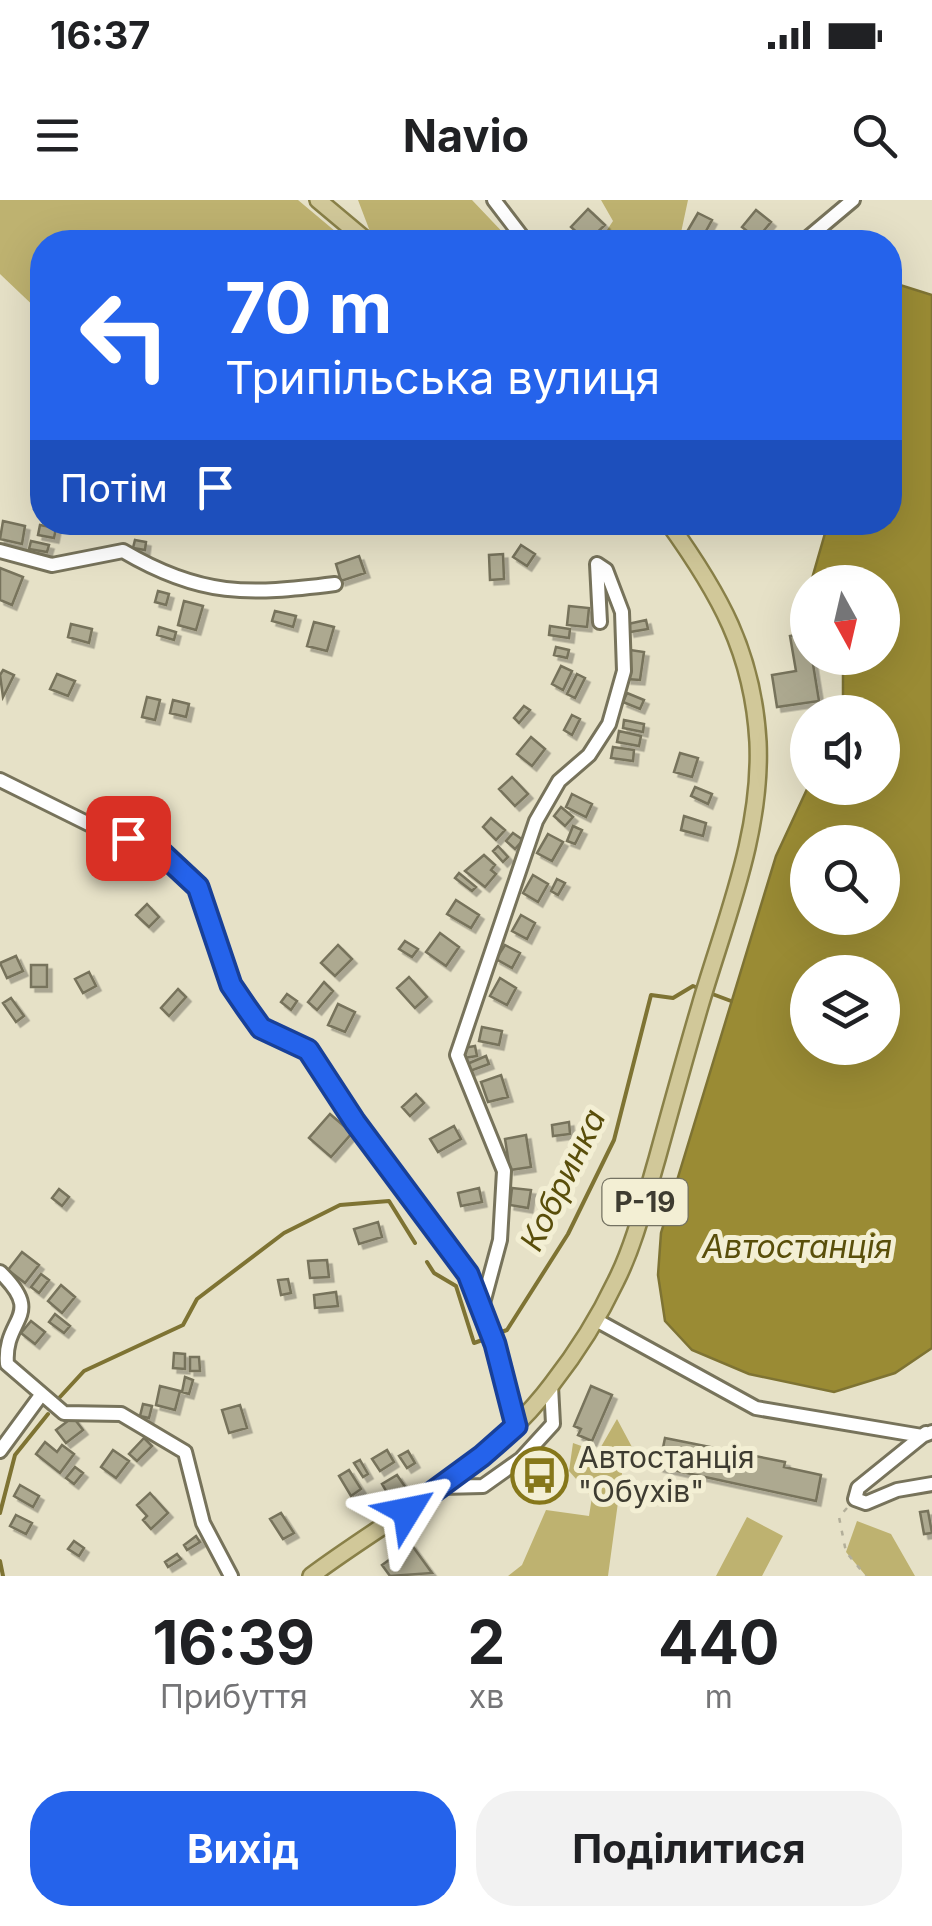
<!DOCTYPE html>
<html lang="uk">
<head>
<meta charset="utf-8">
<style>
  :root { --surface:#fff; --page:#f2f2f2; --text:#202124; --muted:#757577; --accent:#2563eb }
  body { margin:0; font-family:Inter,sans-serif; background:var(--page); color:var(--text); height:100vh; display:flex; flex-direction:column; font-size:38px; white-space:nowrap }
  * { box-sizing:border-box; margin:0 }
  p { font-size:32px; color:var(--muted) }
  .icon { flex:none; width:55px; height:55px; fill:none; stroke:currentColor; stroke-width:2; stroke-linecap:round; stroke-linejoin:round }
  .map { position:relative; height:1376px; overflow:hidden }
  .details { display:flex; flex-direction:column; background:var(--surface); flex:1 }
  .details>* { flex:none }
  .banner { position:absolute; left:30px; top:30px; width:872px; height:305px; border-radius:40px; box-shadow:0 10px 40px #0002; background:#2563eb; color:#fff; overflow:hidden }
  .needle { width:65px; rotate:172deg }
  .controls { position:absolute; left:790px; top:365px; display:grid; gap:20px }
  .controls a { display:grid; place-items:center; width:110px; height:110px; border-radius:50%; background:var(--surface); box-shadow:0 10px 40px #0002; font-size:50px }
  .pin { position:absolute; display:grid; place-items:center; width:85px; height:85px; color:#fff; margin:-42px; border-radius:20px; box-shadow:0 5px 15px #0006 }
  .me { position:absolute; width:110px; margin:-55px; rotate:55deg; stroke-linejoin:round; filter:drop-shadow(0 0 8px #0008) }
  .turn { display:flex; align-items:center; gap:35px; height:210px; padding:0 30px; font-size:45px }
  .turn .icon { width:130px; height:130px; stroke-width:2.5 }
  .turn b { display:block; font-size:70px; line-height:85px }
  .then { display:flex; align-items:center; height:95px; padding:0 30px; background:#0003; gap:20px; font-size:38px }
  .eta { display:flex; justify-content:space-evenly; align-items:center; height:170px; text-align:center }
  .eta b { font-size:60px; font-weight:700; line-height:70px }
  .primary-button { display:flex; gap:20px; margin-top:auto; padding:20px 30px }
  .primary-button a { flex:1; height:115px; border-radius:40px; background:var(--accent); color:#fff; font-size:40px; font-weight:700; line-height:115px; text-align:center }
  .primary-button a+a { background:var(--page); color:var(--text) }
  .status { display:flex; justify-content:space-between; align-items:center; height:70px; padding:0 50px; background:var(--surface); direction:ltr }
  .status svg { height:28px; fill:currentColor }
  header { display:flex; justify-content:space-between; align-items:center; height:130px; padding:0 30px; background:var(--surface); font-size:45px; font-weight:700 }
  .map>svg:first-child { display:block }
  .green { fill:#beb270 }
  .water { fill:#9a8b34; stroke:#7e7333; stroke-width:2.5; fill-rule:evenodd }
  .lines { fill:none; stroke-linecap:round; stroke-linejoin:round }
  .stream { stroke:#7e7333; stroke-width:4 }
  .building { fill:#ada990; stroke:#77735b; stroke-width:2.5; filter:url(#shadow) }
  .minor-casing { stroke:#77735b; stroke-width:18 }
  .major-casing { stroke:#898048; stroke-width:20 }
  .path { stroke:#b2ae99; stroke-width:2.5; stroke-dasharray:5 8; stroke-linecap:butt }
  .minor { stroke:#fff; stroke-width:12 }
  .major { stroke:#d1c899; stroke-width:15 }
  .route-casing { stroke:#184099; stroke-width:25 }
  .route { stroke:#2563eb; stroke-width:18 }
  .labels { text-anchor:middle; stroke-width:10; stroke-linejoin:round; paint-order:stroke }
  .shield { fill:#f3efd4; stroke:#747262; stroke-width:2.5 }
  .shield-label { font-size:28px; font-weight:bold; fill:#3e3c31 }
  .poi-label { font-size:30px; fill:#3e3c31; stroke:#f3efd4; text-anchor:start }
  .water-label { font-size:32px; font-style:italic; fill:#594e0a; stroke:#f3efd4 }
</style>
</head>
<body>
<div class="status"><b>16:37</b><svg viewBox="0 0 49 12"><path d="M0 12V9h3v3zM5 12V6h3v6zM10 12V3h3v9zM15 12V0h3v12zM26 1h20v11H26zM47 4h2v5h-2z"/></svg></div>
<header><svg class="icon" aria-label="menu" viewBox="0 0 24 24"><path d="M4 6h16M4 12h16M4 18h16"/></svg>Navio<svg class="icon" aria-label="search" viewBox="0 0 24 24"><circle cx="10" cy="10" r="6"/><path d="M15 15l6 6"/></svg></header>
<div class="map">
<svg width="932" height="1376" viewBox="0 0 932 1376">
  <defs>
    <filter id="shadow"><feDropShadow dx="4.5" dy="4.5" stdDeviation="0" flood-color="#0004"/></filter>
  </defs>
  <rect width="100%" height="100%" fill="#e6e1c7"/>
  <path class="green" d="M0,0H298L348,42H42V114L0,74Z
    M358,0H472L512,42H374Z
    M601,0H688L679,42H599L613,21Z
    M617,1219L632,1247L622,1273L608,1376H508L522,1365L546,1310L589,1316L592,1297L569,1271L573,1243L598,1252Z
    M747,1317L783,1336L762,1376H716Z
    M857,1321L891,1334L915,1376H866L846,1352Z"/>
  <path class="water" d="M900,85L932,95V1148L895,1173L834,1192L749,1174L692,1150L665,1121L658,1075L661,1033L776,656L808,587L882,588V512H843V463L840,458H882V382H811L828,323L890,322V119ZM808,642H882V718H808ZM808,772H882V848H808Z"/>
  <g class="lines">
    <path class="stream" d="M707,792L731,801
      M427,1062L434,1073L456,1086L474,1143L488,1138
      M496,1134L507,1130L568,1034L614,940L651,795L673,798L693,786L698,788
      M60,1197L84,1171L183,1125L197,1099L284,1033L340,1005L389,1001L415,1043
      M0,1313L15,1255L48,1214
      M0,1361L3,1376"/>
  </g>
  <path class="building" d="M588,9L605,25L587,42L571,27Z
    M756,10L771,22L757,39L742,27Z
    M698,13L712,20L700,42H681Z
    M3,321L25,326L22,344L0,339Z
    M40,325L56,328L54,338L38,335Z
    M135,340L146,342L145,350L133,348Z
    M31,341L49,345L47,352L29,349Z
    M521,345L535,354L527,366L513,357Z
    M503,354L504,379L490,380L489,355Z
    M359,356L365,373L341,381L336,364Z
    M0,368L23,377L12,405L0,400Z
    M158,391L169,394L166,405L155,402Z
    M184,401L203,406L196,430L178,425Z
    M569,406L589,408L587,427L567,425Z
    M275,411L296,416L293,427L272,421Z
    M646,420L648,429L630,432L628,424Z
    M314,422L334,427L327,451L307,446Z
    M71,424L92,429L89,443L68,437Z
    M550,426L570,429L569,438L549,435Z
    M159,427L176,432L174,440L157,435Z
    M808,433V458H812L819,501L777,507L772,475L796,471L790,436Z
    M556,447L569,450L567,458L554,455Z
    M630,450L644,452L640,480L627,479Z
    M561,466L572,471L563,490L552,484Z
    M3,470L14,475L3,497L0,475Z
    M57,474L75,481L68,496L50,489Z
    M577,474L585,478L575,498L567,494Z
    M627,493L644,500L640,509L623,502Z
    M147,497L160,500L155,520L142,517Z
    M173,500L189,504L186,517L170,513Z
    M524,506L530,510L519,523L514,518Z
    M572,515L580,519L572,535L564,530Z
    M624,520L644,524L643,532L623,528Z
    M619,531L641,536L639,546L617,542Z
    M531,537L545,549L532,566L517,554Z
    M613,547L634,550L633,561L611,558Z
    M680,553L698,558L692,577L674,572Z
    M512,577L528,594L515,606L499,589Z
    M695,587L712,594L708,604L691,596Z
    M572,594L592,604L586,617L566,607Z
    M561,607L573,617L565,626L554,616Z
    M684,616L706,623L703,636L681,630Z
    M491,618L505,630L496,640L483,627Z
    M573,626L582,630L575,644L567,641Z
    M513,633L523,640L515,649L506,641Z
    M548,634L563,642L552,661L537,653Z
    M498,646L508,657L503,662L493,651Z
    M484,655L495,665L491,670L496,674L485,687L465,671Z
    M459,673L476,687L472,691L455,678Z
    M533,675L548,684L538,702L523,693Z
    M557,679L565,683L558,695L551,691Z
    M456,700L479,715L471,728L447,714Z
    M147,704L159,717L149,727L136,715Z
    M521,715L535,723L527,739L512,731Z
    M440,733L459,747L446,766L426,752Z
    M405,741L418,749L412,757L399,749Z
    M338,745L352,759L335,776L321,763Z
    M505,745L520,753L512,768L496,759Z
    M16,756L23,771L7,778L0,763Z
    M31,765H47V787H31Z
    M89,772L96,786L83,793L75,779Z
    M409,777L427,797L415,808L397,788Z
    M500,778L516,788L507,805L490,796Z
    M324,782L333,791L317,810L308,802Z
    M178,789L186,797L169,816L161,808Z
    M287,794L297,801L291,810L281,802Z
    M11,798L24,816L16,822L3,803Z
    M338,804L355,812L345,832L328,825Z
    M482,827L502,831L499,845L479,841Z
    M475,846L477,856L464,858L463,848Z
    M486,856L489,864L470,871L467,864Z
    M501,875L508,897L488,902L481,882Z
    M416,894L424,903L410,916L402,907Z
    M330,914L352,933L331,957L309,938Z
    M569,922L570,934L553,936L552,925Z
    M454,926L461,939L438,952L430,939Z
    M526,935L531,967L510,970L505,939Z
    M479,988L482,1002L461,1006L458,993Z
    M512,988L531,990L528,1008L510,1005Z
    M59,989L69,997L62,1006L52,998Z
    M378,1022L382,1037L359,1044L354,1029Z
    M22,1052L39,1065L25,1083L8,1070Z
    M327,1060L329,1077L310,1078L308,1061Z
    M41,1074L49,1080L39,1093L31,1087Z
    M288,1079L291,1093L281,1095L278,1080Z
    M61,1085L75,1097L62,1113L48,1101Z
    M336,1092L338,1106L315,1108L314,1095Z
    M55,1114L70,1126L64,1133L49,1122Z
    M31,1121L45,1132L35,1144L21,1133Z
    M174,1153L185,1154V1169L173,1168Z
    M190,1157H199L200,1171H190Z
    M185,1177L193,1180L189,1194L182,1192Z
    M160,1186L180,1191L175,1210L156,1205Z
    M591,1186L612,1195L592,1241L578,1235L581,1229L574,1226Z
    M143,1204L152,1206L149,1218L140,1216Z
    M240,1205L247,1228L229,1233L222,1210Z
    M73,1217L83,1230L66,1243L56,1230Z
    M144,1238L152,1246L137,1261L129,1254Z
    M665,1238L785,1262L784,1267L821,1275L816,1301L659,1267Z
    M45,1242L57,1252L62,1245L74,1254L60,1273L36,1254Z
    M113,1250L129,1261L116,1278L101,1267Z
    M387,1250L394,1262L380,1271L372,1259Z
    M408,1251L415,1263L407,1268L399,1256Z
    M360,1260L368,1274L363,1277L354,1263Z
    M543,1262L552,1272L545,1278L549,1281L536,1292L532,1287L525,1293L518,1284Z
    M75,1267L83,1273L74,1284L66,1278Z
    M349,1270L361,1289L351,1296L339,1276Z
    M397,1275L408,1291L392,1301L382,1284Z
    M20,1285L39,1296L33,1307L14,1296Z
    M150,1293L168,1313L151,1329L143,1320L147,1316L137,1305Z
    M928,1311L932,1333L924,1334L920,1312Z
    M281,1313L294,1333L283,1339L270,1319Z
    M16,1315L32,1323L26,1334L10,1326Z
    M196,1336L200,1342L187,1350L184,1345Z
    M74,1341L84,1348L79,1356L68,1349Z
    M411,1344L432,1373L390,1376L382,1365Z
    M177,1354L181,1359L168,1367L165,1362Z"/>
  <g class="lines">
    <defs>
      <path id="minor" d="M494,0L526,42
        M803,42L853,0
        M0,351L52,365L123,351C201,397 248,395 335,384
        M0,580L103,631L152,644L199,687L231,785L261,828L308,850L355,922L468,1074L495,1144L516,1226
        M0,1072C46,1117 3,1117 7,1164L64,1213L121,1214L185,1252L203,1323L231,1376
        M482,1107L500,1040L504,971L457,855L536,621L559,581L589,555L609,524L624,471L622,412L606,370L597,364L600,422
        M596,1120L756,1208L922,1236L932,1232
        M926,1233L858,1288L855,1299L866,1303L897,1290L932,1284
        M0,1251L41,1195
        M441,1287L483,1286L521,1259L553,1224L551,1186"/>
      <path id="major" d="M318,0L368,42
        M311,1376C394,1314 489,1268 552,1184C577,1152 599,1117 616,1081C635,1043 645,1000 657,959C671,908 685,857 700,806C725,720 762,634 758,542C753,452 719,393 668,322"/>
    </defs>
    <use href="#minor" class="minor-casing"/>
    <use href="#major" class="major-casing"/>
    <path class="path" d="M847,1308L839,1317L846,1352L866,1376"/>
    <use href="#minor" class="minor"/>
    <use href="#major" class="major"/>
  </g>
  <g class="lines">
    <defs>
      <path id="route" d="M128,638L152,644L198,687L231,785L246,807L261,828L308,850L355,922L468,1074L495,1144L516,1226L482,1256L407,1311"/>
    </defs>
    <use href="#route" class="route-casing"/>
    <use href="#route" class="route"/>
  </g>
  <defs>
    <symbol id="bus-ring" viewBox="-11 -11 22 22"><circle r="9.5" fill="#f3efd4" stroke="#86771a" stroke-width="1.5"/><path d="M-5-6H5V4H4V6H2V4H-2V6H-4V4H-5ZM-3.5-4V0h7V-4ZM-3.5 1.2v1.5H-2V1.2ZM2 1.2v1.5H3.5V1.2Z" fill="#86771a"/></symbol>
  </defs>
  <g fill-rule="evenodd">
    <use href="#bus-ring" x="508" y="1244" width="63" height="63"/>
  </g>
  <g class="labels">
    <rect class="shield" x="602.5" y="979" width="85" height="46" rx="8"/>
    <g class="shield-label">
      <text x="645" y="1012">Р-19</text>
    </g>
    <g class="poi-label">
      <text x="578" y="1268">Автостанція<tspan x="578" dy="34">"Обухів"</tspan></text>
    </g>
    <g class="water-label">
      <text transform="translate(563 980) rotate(-64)" y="11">Кобринка</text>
      <text x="797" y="1058">Автостанція</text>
    </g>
  </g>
</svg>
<div class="controls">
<a><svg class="needle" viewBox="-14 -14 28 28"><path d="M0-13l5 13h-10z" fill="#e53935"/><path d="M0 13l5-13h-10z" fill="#757577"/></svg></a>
<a><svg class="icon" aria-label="sound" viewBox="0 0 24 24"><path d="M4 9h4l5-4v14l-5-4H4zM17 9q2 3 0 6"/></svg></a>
<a><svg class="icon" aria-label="search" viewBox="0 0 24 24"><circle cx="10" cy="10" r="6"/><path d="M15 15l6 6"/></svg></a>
<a><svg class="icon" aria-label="layers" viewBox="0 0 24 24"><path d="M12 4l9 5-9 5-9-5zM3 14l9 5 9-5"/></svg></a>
</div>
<div class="pin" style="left:128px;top:638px;background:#d93025"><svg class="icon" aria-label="arrive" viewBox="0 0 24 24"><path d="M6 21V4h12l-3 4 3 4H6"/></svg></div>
<svg class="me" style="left:407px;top:1311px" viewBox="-20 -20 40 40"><path d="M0-17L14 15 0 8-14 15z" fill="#2563eb" stroke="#fff" stroke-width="4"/></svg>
<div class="banner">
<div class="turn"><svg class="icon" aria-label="left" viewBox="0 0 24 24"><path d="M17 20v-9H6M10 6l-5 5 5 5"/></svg><div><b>70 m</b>Трипільська вулиця</div></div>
<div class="then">Потім<svg class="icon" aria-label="arrive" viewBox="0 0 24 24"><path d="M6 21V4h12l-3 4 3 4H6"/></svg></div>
</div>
</div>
<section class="details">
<div class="eta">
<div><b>16:39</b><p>Прибуття</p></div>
<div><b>2</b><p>хв</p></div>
<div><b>440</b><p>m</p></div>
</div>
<div class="primary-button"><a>Вихід</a><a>Поділитися</a></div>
</section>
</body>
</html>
